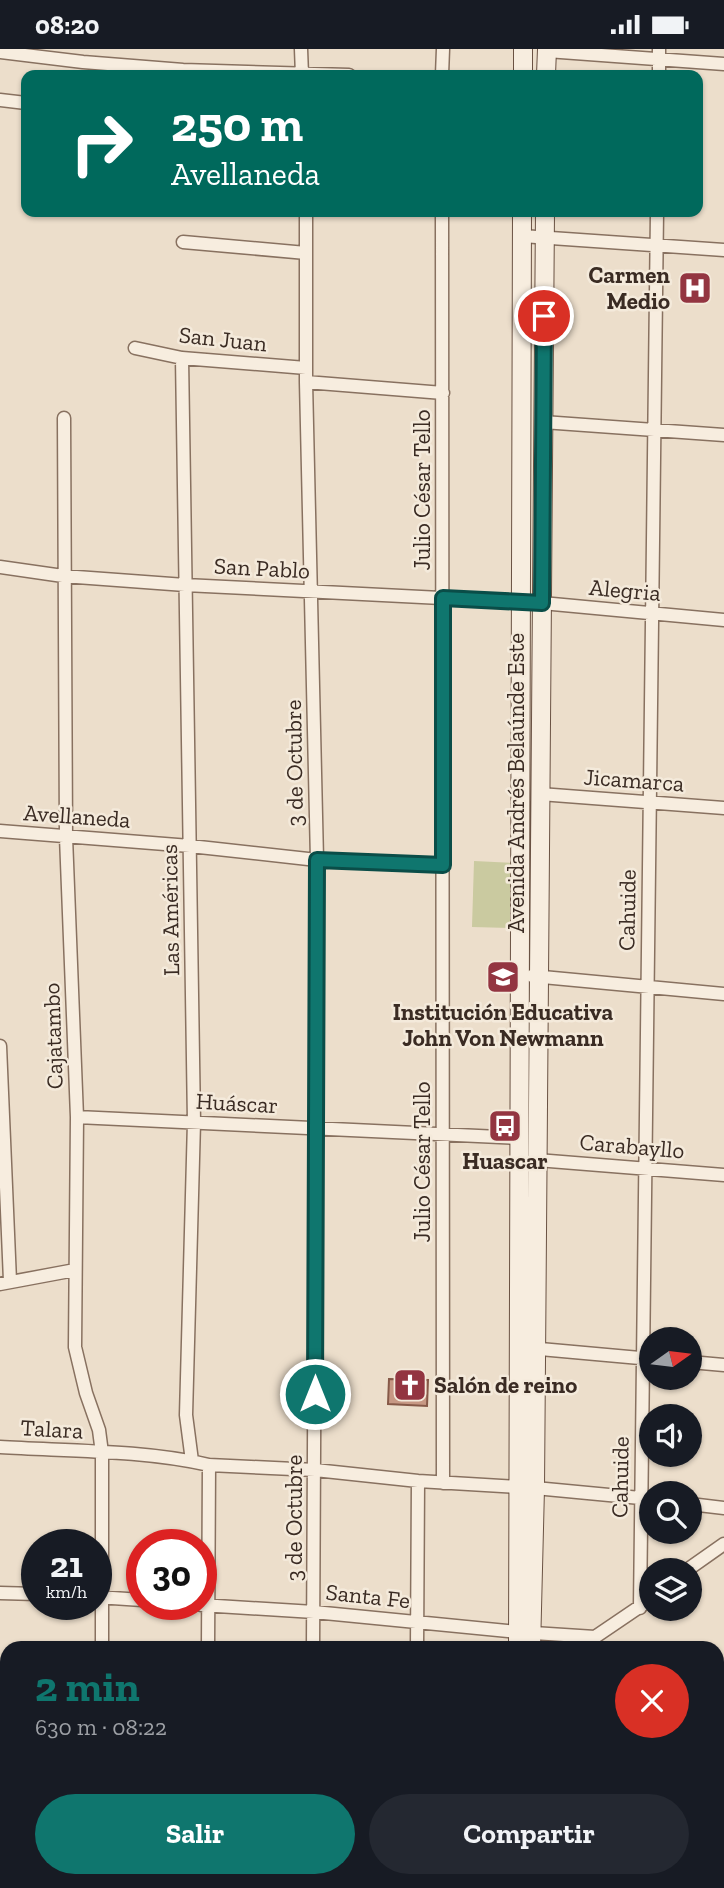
<!DOCTYPE html>
<html lang="es">
<head>
<meta charset="utf-8">
<style>
  :root { --surface:#171b24; --page:#242831; --text:#f1f3f6; --muted:#9ea1a6; --accent:#0f766e }
  body { margin:0; font-family:"Zilla Slab",serif; background:var(--page); color:var(--text); height:100vh; display:flex; flex-direction:column; font-size:26px; white-space:nowrap }
  * { box-sizing:border-box; margin:0 }
  p { font-size:23px; color:var(--muted) }
  .icon { flex:none; width:38px; height:38px; fill:none; stroke:currentColor; stroke-width:2; stroke-linecap:round; stroke-linejoin:round }
  .map { position:relative; flex:1; overflow:hidden }
  .details { position:absolute; left:0px; top:1592px; width:724px; height:247px; display:flex; flex-direction:column; background:var(--surface); border-radius:21px 21px 0 0; box-shadow:0 2px 5px #0004 }
  .details>* { flex:none }
  .guide { position:absolute; left:21px; top:21px; width:682px; height:147px; border-radius:14px; box-shadow:0 2px 5px #0004; background:#00695c; color:#fff; overflow:hidden }
  .needle { width:46px; rotate:76deg }
  .tools { position:absolute; left:639px; top:1278px; display:grid; gap:14px }
  .tools a { display:grid; place-items:center; width:63px; height:63px; border-radius:50%; background:var(--surface); box-shadow:0 2px 5px #0004; font-size:35px }
  .speed { position:absolute; left:21px; top:1480px; display:flex; gap:14px; font-size:35px; font-weight:700; text-align:center }
  .speed>* { display:grid; place-content:center; width:91px; height:91px; border-radius:50%; background:var(--surface); box-shadow:0 2px 5px #0004; line-height:1 }
  .speed small { font-size:18px; font-weight:400 }
  .speed .limit { border:10px solid #d22; background:#fff; color:#111 }
  .pin { position:absolute; display:grid; place-items:center; width:60px; height:60px; color:#fff; margin:-30px; border:4px solid #fff; border-radius:50%; box-shadow:0 2px 7px #0007 }
  .me { position:absolute; width:77px; margin:-38px; rotate:0deg; stroke-linejoin:round; filter:drop-shadow(0 0 5px #0008) }
  .turn { display:flex; align-items:center; gap:24px; height:147px; padding:0 35px; font-size:32px }
  .turn .icon { width:91px; height:91px; stroke-width:2.5 }
  .turn b { display:block; font-size:49px; line-height:60px }
  .round { display:grid; place-items:center; flex:none; width:74px; height:74px; border-radius:37px; background:var(--page) }
  .head { display:flex; align-items:center; justify-content:space-between; height:119px; padding:0 35px }
  h1 { font-size:42px; font-weight:800; line-height:52px; color:var(--accent) }
  .primary-button { display:flex; gap:14px; margin-top:auto; padding:14px 35px }
  .primary-button a { flex:1; height:80px; border-radius:42px; background:var(--accent); color:#fff; font-size:28px; font-weight:800; line-height:80px; text-align:center }
  .primary-button a+a { background:var(--page); color:var(--text) }
  .status { display:flex; justify-content:space-between; align-items:center; height:49px; padding:0 35px; background:var(--surface); direction:ltr }
  .status svg { height:19px; fill:currentColor }
  .map>svg:first-child { display:block }
  .green { fill:#cacaa0 }
  .building { fill:#c79884; stroke:#865948; stroke-width:2 }
  .lines { fill:none; stroke-linecap:round; stroke-linejoin:round }
  .street-casing { stroke:#887160; stroke-width:15 }
  .secondary-casing { stroke:#6a5243; stroke-width:20 }
  .street { stroke:#f7eddf; stroke-width:12 }
  .secondary { stroke:#f7eddf; stroke-width:18 }
  .route-casing { stroke:#0a4d48; stroke-width:18 }
  .route { stroke:#0f766e; stroke-width:12 }
  .labels { text-anchor:middle; stroke-width:5; stroke-linejoin:round; paint-order:stroke }
  .poi-label { font-size:23px; font-weight:bold; fill:#3a2b23; stroke:#f4eadb }
  .street-label { font-size:23px; fill:#3a2b23; stroke:#f4eadb }
</style>
</head>
<body>
<div class="status"><b>08:20</b><svg viewBox="0 0 49 12"><path d="M0 12V9h3v3zM5 12V6h3v6zM10 12V3h3v9zM15 12V0h3v12zM26 1h20v11H26zM47 4h2v5h-2z"/></svg></div>
<div class="map">
<svg width="724" height="1839" viewBox="0 0 724 1839">
  <rect width="100%" height="100%" fill="#ecdecb"/>
  <path class="green" d="M474,812L513,814L511,879L472,878Z"/>
  <path class="building" d="M389,1330L428,1331L427,1357L388,1355Z"/>
  <g class="lines">
    <defs>
      <path id="street" d="M301,0L302,26
        M547,2L724,15
        M0,3L83,13L183,21L349,26
        M442,26L443,0
        M659,26V0
        M0,51L26,54
        M306,163V333L317,811L313,1600
        M442,163L443,1434
        M522,187L724,201
        M183,193L306,204
        M135,299L182,309L306,319
        M182,309L194,1073L186,1366L192,1412
        M306,333L443,344
        M64,369L66,788L77,1068L75,1298L86,1344L99,1381L102,1404V1600
        M543,373L724,386
        M0,518L63,527L185,536L542,554L724,571
        M540,745L724,759
        M0,782L190,797L317,811L443,816
        M532,927L724,945
        M0,997L10,1232
        M77,1068L521,1089
        M537,1111L724,1126
        M0,1235L75,1221
        M529,1299L651,1310
        M690,1313L724,1316
        M0,1398C66,1402 145,1401 209,1416L315,1421L418,1432L535,1439L651,1450
        M690,1455L724,1459
        M687,1521L724,1495
        M0,1544L37,1545
        M97,1548L142,1551
        M201,1556L314,1563L518,1583L595,1588L651,1550
        M640,1559L657,163
        M208,1600L209,1416
        M417,1600L418,1432
        M718,1654L724,1648
        M0,1688L7,1689
        M670,1832L673,1839
        M0,1836L37,1839
        M98,1839V1832
        M203,1839V1832
        M309,1839V1832
        M415,1839V1832"/>
      <path id="secondary" d="M523,26V0
        M546,26L547,0
        M518,1600L522,163
        M531,1600L535,1439L545,163
        M514,1839V1832
        M527,1839V1832"/>
    </defs>
    <use href="#street" class="street-casing"/>
    <use href="#secondary" class="secondary-casing"/>
    <use href="#street" class="street"/>
    <use href="#secondary" class="secondary"/>
  </g>
  <g class="lines">
    <defs>
      <path id="route" d="M315,1345L317,811L443,816V549L542,554L544,267"/>
    </defs>
    <use href="#route" class="route-casing"/>
    <use href="#route" class="route"/>
  </g>
  <defs>
    <symbol id="hospital-square" viewBox="-11 -11 22 22"><rect x="-9" y="-9" width="18" height="18" rx="4" fill="#933541" stroke="#f4eadb"/><path d="M-5-5h3v3.5h4V-5h3V5h-3V1.5h-4V5h-3Z" fill="#fff"/></symbol>
    <symbol id="school-square" viewBox="-11 -11 22 22"><rect x="-9" y="-9" width="18" height="18" rx="4" fill="#933541" stroke="#f4eadb"/><path d="M0-5L7-2L0 1L-7-2ZM-4 1L0 2.5L4 1V4Q0 6-4 4Z" fill="#fff"/></symbol>
    <symbol id="bus-square" viewBox="-11 -11 22 22"><rect x="-9" y="-9" width="18" height="18" rx="4" fill="#933541" stroke="#f4eadb"/><path d="M-5-6H5V4H4V6H2V4H-2V6H-4V4H-5ZM-3.5-4V0h7V-4ZM-3.5 1.2v1.5H-2V1.2ZM2 1.2v1.5H3.5V1.2Z" fill="#fff"/></symbol>
    <symbol id="church-square" viewBox="-11 -11 22 22"><rect x="-9" y="-9" width="18" height="18" rx="4" fill="#933541" stroke="#f4eadb"/><path d="M-1.2-6h2.4v3.5h3.3v2.4h-3.3V6h-2.4V-.1h-3.3v-2.4h3.3Z" fill="#fff"/></symbol>
  </defs>
  <g fill-rule="evenodd">
    <use href="#hospital-square" x="676" y="220" width="38" height="38"/>
    <use href="#school-square" x="484" y="909" width="38" height="38"/>
    <use href="#bus-square" x="486" y="1058" width="38" height="38"/>
    <use href="#church-square" x="391" y="1317" width="38" height="38"/>
  </g>
  <g class="labels">
    <g class="poi-label">
      <text x="670" y="234" text-anchor="end">Carmen<tspan x="670" dy="26">Medio</tspan></text>
      <text x="503" y="971">Institución Educativa<tspan x="503" dy="26">John Von Newmann</tspan></text>
      <text x="505" y="1120">Huascar</text>
      <text x="434" y="1344" text-anchor="start">Salón de reino</text>
    </g>
    <g class="street-label">
      <text transform="translate(223 290) rotate(6)" y="8">San Juan</text>
      <text transform="translate(422 441) rotate(-90)" y="8">Julio César Tello</text>
      <text transform="translate(262 519) rotate(3)" y="8">San Pablo</text>
      <text transform="translate(625 541) rotate(5)" y="8">Alegria</text>
      <text transform="translate(294 714) rotate(-91)" y="8">3 de Octubre</text>
      <text transform="translate(634 731) rotate(4)" y="8">Jicamarca</text>
      <text transform="translate(516 734) rotate(-90)" y="8">Avenida Andrés Belaúnde Este</text>
      <text transform="translate(77 767) rotate(4)" y="8">Avellaneda</text>
      <text transform="translate(170 861) rotate(-91)" y="8">Las Américas</text>
      <text transform="translate(627 861) rotate(-89)" y="8">Cahuide</text>
      <text transform="translate(53 987) rotate(-92)" y="8">Cajatambo</text>
      <text transform="translate(237 1054) rotate(3)" y="8">Huáscar</text>
      <text transform="translate(632 1097) rotate(5)" y="8">Carabayllo</text>
      <text transform="translate(422 1113) rotate(-90)" y="8">Julio César Tello</text>
      <text transform="translate(52 1380) rotate(3)" y="8">Talara</text>
      <text transform="translate(620 1428) rotate(-89)" y="8">Cahuide</text>
      <text transform="translate(294 1469) rotate(-90)" y="8">3 de Octubre</text>
      <text transform="translate(368 1547) rotate(6)" y="8">Santa Fe</text>
    </g>
  </g>
</svg>
<div class="tools">
<a><svg class="needle" viewBox="-14 -14 28 28"><path d="M0-13l5 13h-10z" fill="#e53935"/><path d="M0 13l5-13h-10z" fill="#9ea1a6"/></svg></a>
<a><svg class="icon" aria-label="sound" viewBox="0 0 24 24"><path d="M4 9h4l5-4v14l-5-4H4zM17 9q2 3 0 6"/></svg></a>
<a><svg class="icon" aria-label="search" viewBox="0 0 24 24"><circle cx="10" cy="10" r="6"/><path d="M15 15l6 6"/></svg></a>
<a><svg class="icon" aria-label="layers" viewBox="0 0 24 24"><path d="M12 4l9 5-9 5-9-5zM3 14l9 5 9-5"/></svg></a>
</div>
<div class="speed"><div>21<small>km/h</small></div><div class="limit">30</div></div>
<div class="pin" style="left:544px;top:267px;background:#d93025"><svg class="icon" aria-label="arrive" viewBox="0 0 24 24"><path d="M6 21V4h12l-3 4 3 4H6"/></svg></div>
<svg class="me" style="left:315px;top:1345px" viewBox="-20 -20 40 40"><circle r="17" fill="#0f766e" stroke="#fff" stroke-width="3"/><path d="M0-11L8 9 0 5-8 9z" fill="#fff"/></svg>
<div class="guide">
<div class="turn"><svg class="icon" aria-label="right" viewBox="0 0 24 24"><path d="M7 20v-9h11M14 6l5 5-5 5"/></svg><div><b>250 m</b>Avellaneda</div></div>
</div>
<section class="details">
<div class="head"><div><h1>2 min</h1><p>630 m · 08:22</p></div><a class="round" style="background:#d93025;color:#fff"><svg class="icon" aria-label="close" viewBox="0 0 24 24"><path d="M6 6l12 12M18 6L6 18"/></svg></a></div>
<div class="primary-button"><a>Salir</a><a>Compartir</a></div>
</section>
</div>
</body>
</html>
